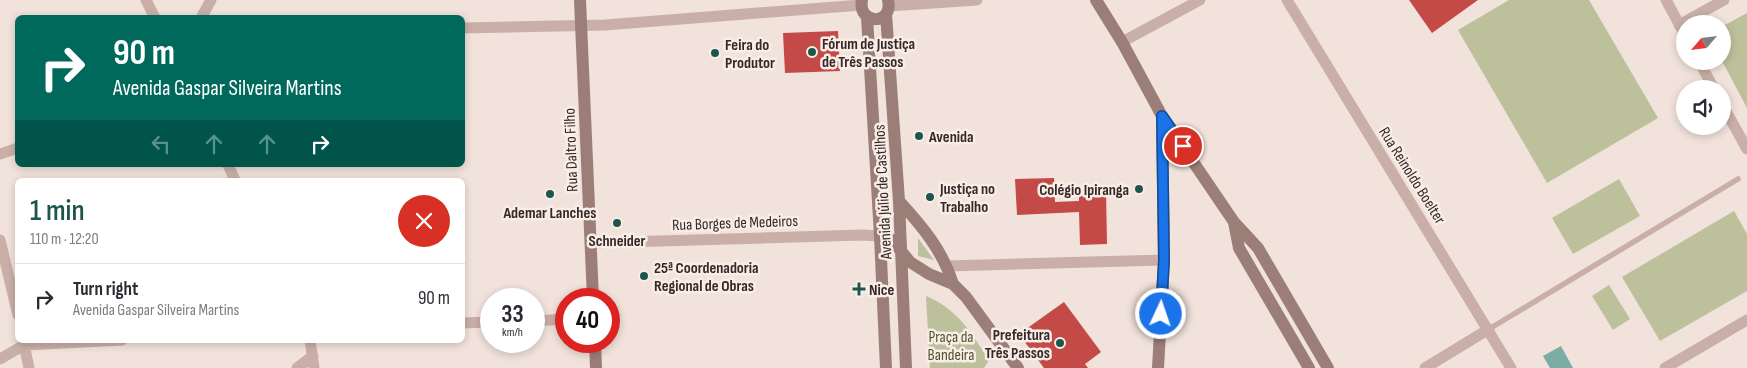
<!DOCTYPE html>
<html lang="en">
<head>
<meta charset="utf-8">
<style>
  :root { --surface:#fff; --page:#f2f2f3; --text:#2b2b33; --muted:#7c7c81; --line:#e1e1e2; --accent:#1e564d }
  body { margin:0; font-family:"Sofia Sans Condensed",sans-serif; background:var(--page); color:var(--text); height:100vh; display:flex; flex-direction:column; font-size:19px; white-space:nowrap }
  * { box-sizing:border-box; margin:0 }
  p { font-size:16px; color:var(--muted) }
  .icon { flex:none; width:28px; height:28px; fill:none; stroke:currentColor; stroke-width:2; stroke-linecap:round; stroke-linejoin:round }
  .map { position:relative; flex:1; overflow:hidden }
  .details { position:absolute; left:15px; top:178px; width:450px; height:165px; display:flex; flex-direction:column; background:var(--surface); border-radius:8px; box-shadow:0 2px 8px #0003 }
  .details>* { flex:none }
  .hud { position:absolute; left:15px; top:15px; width:450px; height:152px; border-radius:8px; box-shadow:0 2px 8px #0003; background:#00695c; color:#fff; overflow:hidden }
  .needle { width:32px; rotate:242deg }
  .buttons { position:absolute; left:1676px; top:15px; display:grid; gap:10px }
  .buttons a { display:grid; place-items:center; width:55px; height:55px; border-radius:50%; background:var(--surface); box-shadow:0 2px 8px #0003; font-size:25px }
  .speed { position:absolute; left:480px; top:288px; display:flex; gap:10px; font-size:25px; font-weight:700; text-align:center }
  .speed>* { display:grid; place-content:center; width:65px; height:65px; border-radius:50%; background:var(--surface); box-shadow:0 2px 8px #0003; line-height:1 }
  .speed small { font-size:12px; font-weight:400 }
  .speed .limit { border:8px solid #d22; background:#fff; color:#111 }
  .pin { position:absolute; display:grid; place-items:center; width:42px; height:42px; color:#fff; margin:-21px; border:2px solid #fff; border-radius:50%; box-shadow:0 1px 5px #0007 }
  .me { position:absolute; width:55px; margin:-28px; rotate:3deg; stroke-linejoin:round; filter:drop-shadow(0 0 4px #0008) }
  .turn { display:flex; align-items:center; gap:18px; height:105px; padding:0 15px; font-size:22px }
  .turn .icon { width:65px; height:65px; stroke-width:2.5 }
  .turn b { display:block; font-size:35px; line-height:42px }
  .lanes { display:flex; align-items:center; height:48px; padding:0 15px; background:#0003; justify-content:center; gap:25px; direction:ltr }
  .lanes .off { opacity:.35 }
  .round { display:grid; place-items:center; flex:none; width:52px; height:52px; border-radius:26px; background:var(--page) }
  .head { display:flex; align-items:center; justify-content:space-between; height:85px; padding:0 15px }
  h1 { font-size:30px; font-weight:600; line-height:38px; color:var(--accent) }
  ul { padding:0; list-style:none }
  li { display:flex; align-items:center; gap:15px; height:70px; padding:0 15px; border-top:1px solid var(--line) }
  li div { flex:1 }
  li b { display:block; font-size:19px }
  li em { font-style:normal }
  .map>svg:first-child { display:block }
  .green { fill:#bcc09b }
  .water { fill:#7bada4 }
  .building { fill:#c34a47 }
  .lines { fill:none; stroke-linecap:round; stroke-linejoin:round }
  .lane { stroke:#c9afa7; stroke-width:5.5 }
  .street { stroke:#c9afa7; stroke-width:11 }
  .secondary { stroke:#9c7e79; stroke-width:12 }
  .route-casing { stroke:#114b97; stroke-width:12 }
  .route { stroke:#1a73e8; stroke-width:9 }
  .poi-dot { fill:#1e564d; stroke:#f9ede7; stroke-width:2 }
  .labels { text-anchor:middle; stroke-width:5; stroke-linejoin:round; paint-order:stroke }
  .poi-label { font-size:16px; font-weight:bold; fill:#362928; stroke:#f9ede7; text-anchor:start }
  .street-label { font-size:16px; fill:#362928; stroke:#f9ede7 }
  .park-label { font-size:16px; fill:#4e532c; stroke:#f9ede7 }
</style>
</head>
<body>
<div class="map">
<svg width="1747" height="368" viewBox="0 0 1747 368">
  <rect width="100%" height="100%" fill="#f1e2db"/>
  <path class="green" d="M1509,0H1589L1658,118L1547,183L1458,30Z
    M1747,13V108L1722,61L1723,26Z
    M1619,179L1640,216L1573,254L1552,218Z
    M1734,211L1747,234V291L1660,341L1622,277Z
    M918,238L934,260L918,256Z
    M1609,285L1630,319L1613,330L1592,296Z
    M926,296C957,308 972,334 989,360L984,368H930Z"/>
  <path class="water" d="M1561,346L1573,368H1550L1543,356Z"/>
  <path class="building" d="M1409,0H1478L1432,33Z
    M838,31L840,71L785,73L783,33Z
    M1054,178L1055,202L1079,201V192L1106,191L1107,244L1080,245L1079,212L1017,215L1015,179Z
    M1064,302L1101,352L1085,364L1088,368H1044L1019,334Z"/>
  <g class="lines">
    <path class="lane" d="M1489,329L1738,179"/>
    <path class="street" d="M146,0L155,18
      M1287,0L1511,368
      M1666,0L1685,35
      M889,6L977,0
      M201,18L211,0
      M1679,25L1724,0
      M462,28L605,25L861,5
      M1122,42L1200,0
      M1699,61L1714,89
      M1722,104L1747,149
      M0,154L18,148
      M228,165L235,180
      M0,240L18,315
      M590,243L862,235L880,236
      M947,266L1164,260
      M534,321L566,319
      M462,323L491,322
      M23,340L29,368
      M310,340L314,368
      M0,359L24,345L122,340
      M297,368L313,356
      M1425,368L1489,329
      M1665,368L1747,320"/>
    <path class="secondary" d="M580,0L593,299
      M862,0C857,25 894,26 888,0
      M1096,0L1122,42L1162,116L1234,222L1258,248L1328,368
      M886,14L899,201L906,368
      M867,17L880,236L886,368
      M899,201C922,226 943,251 953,284
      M1234,222L1239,248L1309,368
      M880,236L892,240L910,262L929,274L953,284L966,297L1018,368
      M595,341L596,368
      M1158,368L1164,260L1162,116"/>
  </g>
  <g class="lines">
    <defs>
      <path id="route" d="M1161,314L1164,260L1162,116L1183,146"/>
    </defs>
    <use href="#route" class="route-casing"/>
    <use href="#route" class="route"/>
  </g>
  <g class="poi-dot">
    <circle cx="812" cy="52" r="5"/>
    <circle cx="715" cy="53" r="5"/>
    <circle cx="919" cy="136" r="5"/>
    <circle cx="1139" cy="189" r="5"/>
    <circle cx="550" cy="194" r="5"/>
    <circle cx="930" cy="197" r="5"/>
    <circle cx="617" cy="223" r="5"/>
    <circle cx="644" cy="276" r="5"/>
    <path d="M856.5 281.5h5v5h5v5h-5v5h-5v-5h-5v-5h5z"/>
    <circle cx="1060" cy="343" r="5"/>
  </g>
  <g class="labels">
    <g class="poi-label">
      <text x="822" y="49">Fórum de Justiça<tspan x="822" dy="18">de Três Passos</tspan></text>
      <text x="725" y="50">Feira do<tspan x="725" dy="18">Produtor</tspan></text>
      <text x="929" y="142">Avenida</text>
      <text x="940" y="194">Justiça no<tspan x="940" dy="18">Trabalho</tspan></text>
      <text x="1129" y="195" text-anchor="end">Colégio Ipiranga</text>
      <text x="550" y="218" text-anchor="middle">Ademar Lanches</text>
      <text x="617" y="246" text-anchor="middle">Schneider</text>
      <text x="654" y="273">25ª Coordenadoria<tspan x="654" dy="18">Regional de Obras</tspan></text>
      <text x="869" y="295">Nice</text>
      <text x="1050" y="340" text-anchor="end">Prefeitura<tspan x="1050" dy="18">Três Passos</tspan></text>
    </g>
    <g class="street-label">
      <text transform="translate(570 150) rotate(-92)" y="6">Rua Daltro Filho</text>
      <text transform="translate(1413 175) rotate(58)" y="6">Rua Reinoldo Boelter</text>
      <text transform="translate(882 192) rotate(-93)" y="6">Avenida Júlio de Castilhos</text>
      <text transform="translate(735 222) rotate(-2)" y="6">Rua Borges de Medeiros</text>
    </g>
    <g class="park-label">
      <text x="951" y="342">Praça da<tspan x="951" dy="18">Bandeira</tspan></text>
    </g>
  </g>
</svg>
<div class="buttons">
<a><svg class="needle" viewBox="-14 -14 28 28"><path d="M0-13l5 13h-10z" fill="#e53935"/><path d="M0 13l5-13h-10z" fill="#7c7c81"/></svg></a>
<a><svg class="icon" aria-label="sound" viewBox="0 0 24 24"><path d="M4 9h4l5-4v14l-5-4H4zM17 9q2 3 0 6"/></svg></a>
</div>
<div class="speed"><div>33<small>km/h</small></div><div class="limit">40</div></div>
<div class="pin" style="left:1183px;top:146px;background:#d93025"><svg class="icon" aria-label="arrive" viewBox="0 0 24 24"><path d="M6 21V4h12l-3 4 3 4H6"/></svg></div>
<svg class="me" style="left:1161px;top:314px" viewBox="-20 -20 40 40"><circle r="17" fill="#1a73e8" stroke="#fff" stroke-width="3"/><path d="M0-11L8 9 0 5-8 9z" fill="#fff"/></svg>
<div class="hud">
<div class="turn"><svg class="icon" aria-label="right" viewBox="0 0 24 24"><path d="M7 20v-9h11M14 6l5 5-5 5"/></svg><div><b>90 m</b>Avenida Gaspar Silveira Martins</div></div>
<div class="lanes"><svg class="icon off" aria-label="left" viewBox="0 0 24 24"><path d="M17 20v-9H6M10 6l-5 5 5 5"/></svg><svg class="icon off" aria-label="ahead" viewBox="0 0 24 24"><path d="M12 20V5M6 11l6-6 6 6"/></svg><svg class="icon off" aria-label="ahead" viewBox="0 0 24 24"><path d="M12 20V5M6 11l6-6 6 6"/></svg><svg class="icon" aria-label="right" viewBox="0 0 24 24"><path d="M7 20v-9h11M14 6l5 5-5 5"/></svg></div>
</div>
<section class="details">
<div class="head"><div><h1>1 min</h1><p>110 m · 12:20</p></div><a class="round" style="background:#d93025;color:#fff"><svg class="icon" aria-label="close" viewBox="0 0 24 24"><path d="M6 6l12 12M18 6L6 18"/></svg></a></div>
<ul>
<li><svg class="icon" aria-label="right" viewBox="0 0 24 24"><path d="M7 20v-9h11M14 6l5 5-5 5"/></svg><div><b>Turn right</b><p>Avenida Gaspar Silveira Martins</p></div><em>90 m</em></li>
</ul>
</section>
</div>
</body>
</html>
